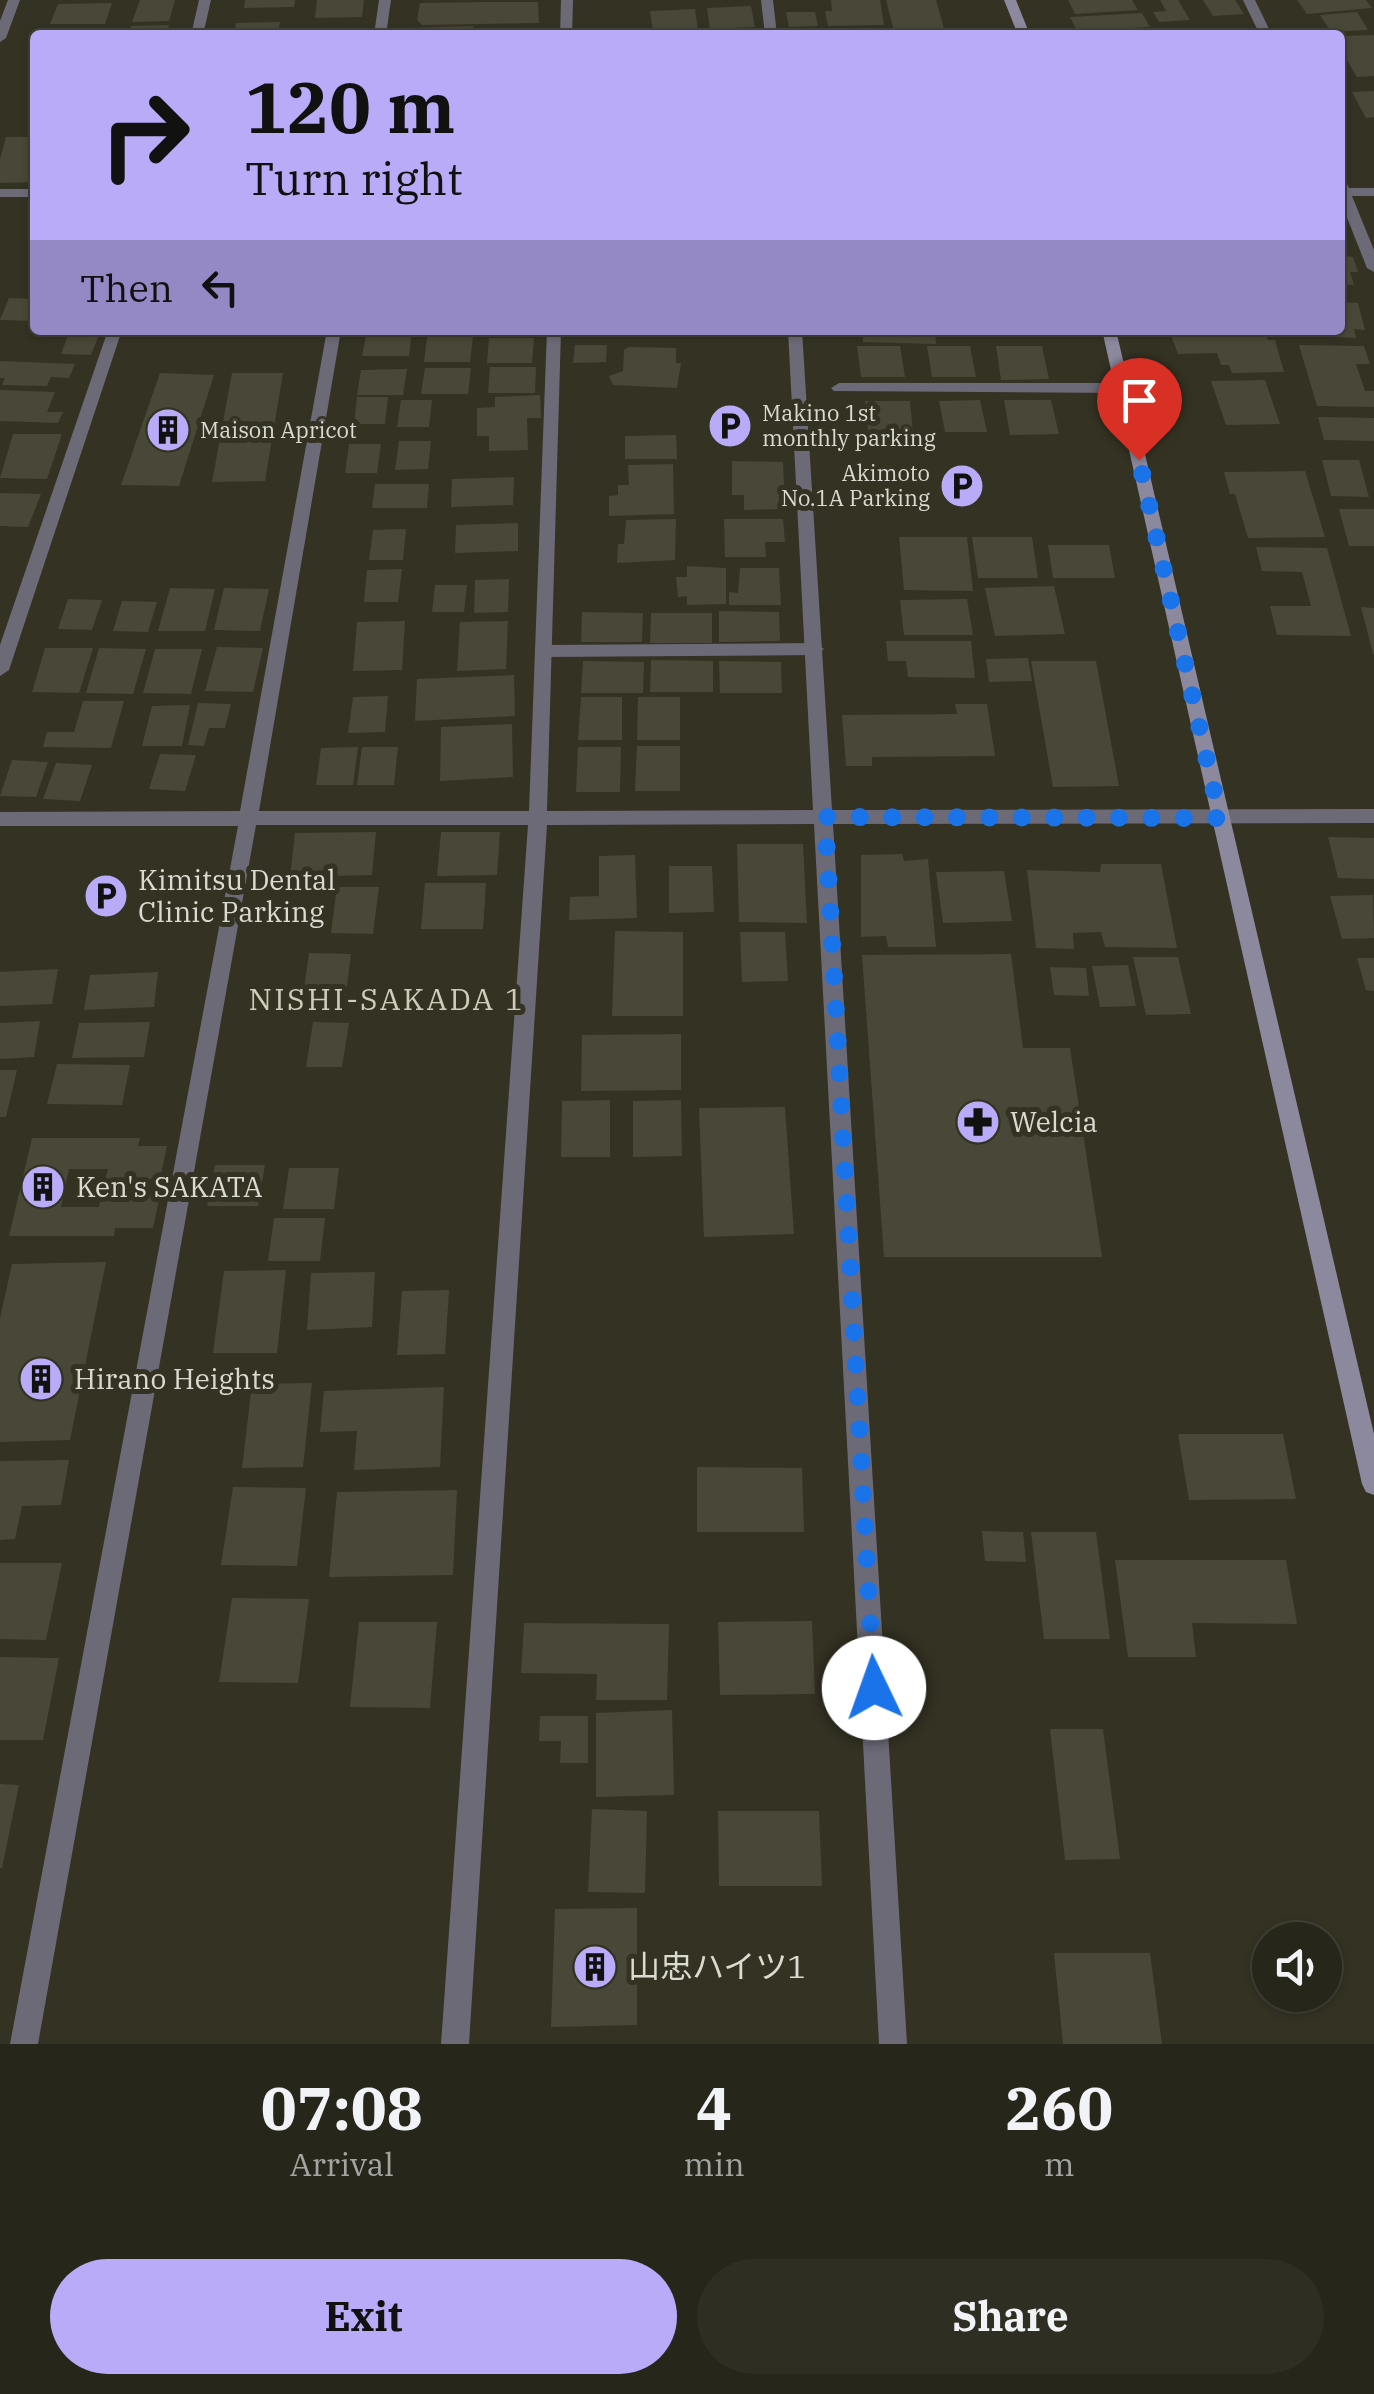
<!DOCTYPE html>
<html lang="en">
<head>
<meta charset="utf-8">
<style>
  :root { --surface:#27261a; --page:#2f2e23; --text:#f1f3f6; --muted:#a4a5a2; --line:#434339; --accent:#b9abf7 }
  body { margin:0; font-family:"IBM Plex Serif","Noto Sans JP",serif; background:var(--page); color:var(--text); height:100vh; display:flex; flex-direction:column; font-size:38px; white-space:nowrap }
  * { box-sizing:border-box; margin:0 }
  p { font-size:32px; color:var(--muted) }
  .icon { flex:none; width:55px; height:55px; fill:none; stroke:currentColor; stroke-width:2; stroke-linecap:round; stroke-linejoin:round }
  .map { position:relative; height:2044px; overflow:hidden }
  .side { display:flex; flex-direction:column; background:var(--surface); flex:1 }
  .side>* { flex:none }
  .guide { position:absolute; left:30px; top:30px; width:1315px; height:305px; border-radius:10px; box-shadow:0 2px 8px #0004,0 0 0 2px var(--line); background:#b9abf7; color:#111; overflow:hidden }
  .buttons { position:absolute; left:1252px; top:1922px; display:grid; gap:20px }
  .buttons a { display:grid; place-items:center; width:90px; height:90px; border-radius:50%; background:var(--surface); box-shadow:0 2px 8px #0004,0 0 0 2px var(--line); font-size:50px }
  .pin { position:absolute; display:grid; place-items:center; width:85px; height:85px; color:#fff; margin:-102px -42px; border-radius:50% 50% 50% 0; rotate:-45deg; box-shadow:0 0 10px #0007 }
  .pin .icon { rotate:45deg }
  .me { position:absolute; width:110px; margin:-55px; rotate:357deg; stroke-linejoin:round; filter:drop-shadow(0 0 8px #0008) }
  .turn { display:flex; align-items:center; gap:35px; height:210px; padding:0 50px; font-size:45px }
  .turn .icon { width:130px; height:130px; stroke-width:2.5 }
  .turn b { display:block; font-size:70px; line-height:85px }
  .then { display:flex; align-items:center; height:95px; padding:0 50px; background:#0003; gap:20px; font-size:38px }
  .eta { display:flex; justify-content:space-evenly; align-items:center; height:170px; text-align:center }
  .eta b { font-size:60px; font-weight:700; line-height:70px }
  .button { display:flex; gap:20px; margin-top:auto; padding:20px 50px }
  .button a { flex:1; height:115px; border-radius:60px; background:var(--accent); color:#111; font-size:40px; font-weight:700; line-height:115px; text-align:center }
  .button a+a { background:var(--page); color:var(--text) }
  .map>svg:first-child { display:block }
  .building { fill:#494737 }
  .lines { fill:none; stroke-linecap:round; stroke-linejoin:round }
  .lane { fill:#6c6a77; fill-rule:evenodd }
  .street { fill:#6c6a77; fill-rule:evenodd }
  .secondary { fill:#8c889e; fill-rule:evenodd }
  .route { stroke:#1a73e8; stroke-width:18; stroke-dasharray:0 32.4 }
  .labels { text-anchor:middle; stroke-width:10; stroke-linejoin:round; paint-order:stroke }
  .far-poi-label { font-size:22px; fill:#dbdad1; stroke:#343223; text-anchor:start }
  .poi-label { font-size:28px; fill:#dbdad1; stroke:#343223; text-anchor:start }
  .neighbourhood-label { font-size:30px; letter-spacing:2.5px; fill:#cfcdb9; stroke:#343223 }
  .near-poi-label { font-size:32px; fill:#dbdad1; stroke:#343223; text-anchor:start }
</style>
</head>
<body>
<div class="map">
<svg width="1374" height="2044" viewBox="0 0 1374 2044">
  <rect width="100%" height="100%" fill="#343223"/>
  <path class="building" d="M140,0H175L169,21L132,22Z
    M245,0H295L294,7L244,8Z
    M317,0H364L362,17L315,18Z
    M831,0H880L884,25L828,26L825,11H832Z
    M886,0H936L946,35H895Z
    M1068,0H1132L1138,10L1075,14Z
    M1160,0H1178L1190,20L1159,22L1153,12L1166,11Z
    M1203,0H1235L1244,14L1213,16Z
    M1297,0H1366L1372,8L1307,14Z
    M487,2H538L539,23L422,25L417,20L420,3Z
    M112,3L105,24H50L58,4Z
    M751,6L755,27L710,29L707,8Z
    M695,9L698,30L653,32L650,11Z
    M786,12H815L818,26L789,27Z
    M1357,12L1368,30L1331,32L1320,15Z
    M1142,13L1150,27L1077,31L1070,17Z
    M280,22L278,35H234L236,23Z
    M169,25L166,35H129L131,26Z
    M473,26L472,35H408L409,28Z
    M98,28L96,35H55L57,29Z
    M884,28L885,35H831V30Z
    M1374,35V76L1357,77L1340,49V36Z
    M1374,91V117L1366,118L1352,92Z
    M6,137H35V182L0,183V159Z
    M1340,242L1346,256L1353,257L1358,272H1350L1354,285L1340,284Z
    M9,298L35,299V321L0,320Z
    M1340,302L1358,303L1365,330L1354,329L1356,338L1314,336L1312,330H1340Z
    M70,330H101L91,355L61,354Z
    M863,330H935L936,344L863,342Z
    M1169,330H1264L1268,340H1275L1284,372L1232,373L1229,365H1221L1217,353L1178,354Z
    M367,331H412L409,356H362Z
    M427,336H473L470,362H424Z
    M489,338H534L532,363H487Z
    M575,345H607L606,362L573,363Z
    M1299,345L1364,346L1370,364H1356L1365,391H1374V407L1317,406Z
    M857,346H900L905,377H861Z
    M927,346H970L976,377H932Z
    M996,346H1042L1049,379L1001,380Z
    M629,347L676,348V363H681L677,388L613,385L609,376L623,371L624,350Z
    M0,361L75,364L69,378L51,377L47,386L2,385L5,378H0Z
    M490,367H536L535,393H488Z
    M425,368H471L468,394H421Z
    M407,369L403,395H357L361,370Z
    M160,373L214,375L179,486L121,485Z
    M232,373H283L265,481L212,482Z
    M1265,380L1280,424L1226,425L1211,381Z
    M0,390L55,392L47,412H63L58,423L0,421Z
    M540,395L541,418H527L528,450L489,451V436H477V408L495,407V397Z
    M357,397H388L385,424H354Z
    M401,400H432L429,427H397Z
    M980,400L987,432H945L939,401Z
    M1004,400H1051L1059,434L1010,435Z
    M865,401H910L913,433L868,432Z
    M1318,417L1374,418V441L1324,440Z
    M13,434H62L47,479L0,478Z
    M676,435L677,459H625V436Z
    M399,441H431L428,469L395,470Z
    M349,444H381L377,473H345Z
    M1322,460H1359L1369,497L1331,496Z
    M732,461L783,462L785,509L744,510V495H732Z
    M673,464L674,514L609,516V496L618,495V485H629L628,465Z
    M1305,471L1325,537L1248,538L1235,494H1230L1224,472Z
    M514,477L513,505L451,507L452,479Z
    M375,484H429L427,508H372Z
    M0,493L41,494L28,527L0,526Z
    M1339,509H1374V546H1349Z
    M676,519L675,560L617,563L618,544H624L626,520Z
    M724,519H783L785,542H765L766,557H725Z
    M518,523V551L455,553L456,525Z
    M406,529L403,560H369L373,530Z
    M899,537H967L973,591L904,590Z
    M972,537H1032L1038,578H978Z
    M1048,545H1109L1115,578H1053Z
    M1256,547L1327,548L1351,636L1277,635L1270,606H1311L1302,572L1262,571Z
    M687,566L726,568V604L687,605V596L678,597L676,577H687Z
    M740,568H779L781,605H729V592L738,593Z
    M402,569L398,602H364L367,570Z
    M509,579L508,612L474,613L475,580Z
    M435,585H467L464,612H432Z
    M1054,586L1065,634L995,636L985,588Z
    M170,588L215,589L205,631H158Z
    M224,588L269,589L260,631L214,630Z
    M68,599L102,600L92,630L58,629Z
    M967,599L973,635H904L900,600Z
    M122,601L157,602L148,632L113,631Z
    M1361,607L1374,608V654H1373Z
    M719,611L779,612L780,641L719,642Z
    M582,612L643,613L642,642H581Z
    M651,613H712V643H650Z
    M405,621L402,670L353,671L357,622Z
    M508,621L506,669L457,671L460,622Z
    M886,641H971L975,678L908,677L906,661H888Z
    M217,647L263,648L253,692L205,691Z
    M45,648H93L79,693L32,692Z
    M99,648L146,649L133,694L86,693Z
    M155,649H202L191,694L143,693Z
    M1028,658L1032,681L989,682L986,659Z
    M651,660L713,661V692H650Z
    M583,661L644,662L643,693H581Z
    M719,661L781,662L782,693H720Z
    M1031,661H1096L1119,786L1053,787Z
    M514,675L515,716L415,721L417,679Z
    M388,696L385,732L348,733L353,697Z
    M581,697H622V740H578Z
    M638,697H680V740H637Z
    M83,701H124L111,748L43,747L47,732H74Z
    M198,703L231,704L225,728H209L204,746L188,745Z
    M955,704H987L995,756L872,757V766H846L842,715L957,714Z
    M190,705L182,746H142L152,706Z
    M512,724L513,777L440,781L441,727Z
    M637,746H680V791H635Z
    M358,747L353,785H316L321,748Z
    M362,747H398L394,785H357Z
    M578,747H621L620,792H576Z
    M160,754L196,755L185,791L149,789Z
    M12,760L48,762L36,797L0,796Z
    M56,763L92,765L80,801L43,799Z
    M376,832L372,875L290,877L295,833Z
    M441,832H500L497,875L437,876Z
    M1328,837L1374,838V879L1338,878Z
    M737,844H803L807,923L739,922Z
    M902,854L904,861L928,859L936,947H888L886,936L861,937V855Z
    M635,855L637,918L569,920L570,897L599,896V856Z
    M1101,864H1161L1177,948L1105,947L1101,932L1073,933L1074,949L1036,948L1027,870L1100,872Z
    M669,866H712L714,912L669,913Z
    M1004,871L1012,921L943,923L936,872Z
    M425,883H486L483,929H421Z
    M337,887H379L373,934L331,933Z
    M1373,895L1374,938L1342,939L1330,896Z
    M615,931L683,932V1016H612Z
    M740,932H785L788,981L742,982Z
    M309,953L351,954L345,1002H302Z
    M1011,954L1023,1048H1070L1102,1257H884L862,955Z
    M1133,957H1178L1191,1014L1146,1015Z
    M1357,958H1374V991L1366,990Z
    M1128,965L1136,1006L1100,1007L1092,966Z
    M1050,967L1086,968L1089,996L1054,995Z
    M58,969L52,1004L0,1006V972Z
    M158,972L154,1007L84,1010L90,975Z
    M40,1021L34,1057L0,1059V1023Z
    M150,1022L144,1057L72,1058L79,1023Z
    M313,1022L349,1023L342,1067H306Z
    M681,1034V1090L581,1091L582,1035Z
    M57,1064L130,1065L122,1105L47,1104Z
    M0,1070H17L6,1117H0Z
    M610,1100V1157H561L562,1101Z
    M681,1100L682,1156L633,1157V1101Z
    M785,1107L794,1234L704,1237L699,1108Z
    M32,1138H140L138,1146H167L160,1179H105L108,1169H69L61,1207H99L101,1195H160L153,1228H115L114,1236H9Z
    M215,1165H265L258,1206H207Z
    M289,1168H339L334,1209H283Z
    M274,1218H325L320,1261H268Z
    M106,1262L70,1440L0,1442V1318L12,1264Z
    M286,1270L277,1353H213L224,1271Z
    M375,1272L372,1327L307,1330L311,1273Z
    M449,1290L445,1354L397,1355L402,1291Z
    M312,1383L303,1467L242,1468L252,1384Z
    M444,1387L440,1467L354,1470L357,1431L320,1432L324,1391Z
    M1178,1434H1283L1296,1499L1189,1500Z
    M69,1460L61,1505L22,1506L15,1539L0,1540V1461Z
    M697,1467L802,1468L804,1532H697Z
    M233,1487L306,1488L297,1566L221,1565Z
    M457,1490L453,1575L329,1577L337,1492Z
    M982,1531L1023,1532L1026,1562L985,1561Z
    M1031,1532H1096L1110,1639H1044Z
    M1115,1560H1286L1297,1624L1192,1623L1196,1657H1128Z
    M0,1563H62L46,1640L0,1639Z
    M232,1598L309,1599L298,1683L219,1682Z
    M812,1621L815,1694L720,1695L718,1622Z
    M359,1622H437L430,1708L350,1707Z
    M524,1623L669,1624L667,1700H596L597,1674L521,1673Z
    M0,1657L59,1658L43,1740H0Z
    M672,1710L674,1795L596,1797V1713Z
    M540,1716H588V1763H560L561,1741H539Z
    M1050,1729H1103L1120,1859L1065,1860Z
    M0,1784L19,1785L2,1868H0Z
    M592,1809L647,1811L645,1893L588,1892Z
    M718,1811H819L822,1886H719Z
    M637,1908V2025L551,2027L555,1909Z
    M1054,1953H1150L1162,2044H1063Z"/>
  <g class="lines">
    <path class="lane" d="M839,383H1123L1131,388L1123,393L834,391L831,388Z
      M815,643L824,649L815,655L544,657L535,651L544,645Z"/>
    <path class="street" d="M8,0H20L6,38L0,42V21Z
      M199,0H211L203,35H191Z
      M379,0H391L386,35H374Z
      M561,0H573L572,35H560Z
      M761,0H773L777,35H765Z
      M1243,0H1255L1272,35H1260Z
      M1340,179L1345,180L1349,188H1374V196H1352L1374,250V272L1367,268L1340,200Z
      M0,189H35V197H0Z
      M108,330H122L9,670L0,676V645Z
      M327,330H341L259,811H529L547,330H561L547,811L813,810L788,330H802L832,810L1374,809V823L833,824L907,2044H879L814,824L547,825L469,2044H441L528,825H256L38,2044H10L238,826H0V812L240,811Z"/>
    <path class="secondary" d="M1004,0H1016L1030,35H1018Z
      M1102,330H1116L1374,1434V1495L1366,1492L1362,1484Z"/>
  </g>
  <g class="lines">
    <path class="route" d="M874,1688L825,817L1220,818L1139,460"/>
  </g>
  <defs>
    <symbol id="parking-disc" viewBox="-11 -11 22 22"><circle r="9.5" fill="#b9abf7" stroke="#343223"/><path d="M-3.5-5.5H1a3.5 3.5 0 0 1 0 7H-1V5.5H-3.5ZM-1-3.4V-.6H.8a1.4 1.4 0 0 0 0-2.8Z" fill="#111"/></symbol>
    <symbol id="building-disc" viewBox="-11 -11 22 22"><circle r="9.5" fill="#b9abf7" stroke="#343223"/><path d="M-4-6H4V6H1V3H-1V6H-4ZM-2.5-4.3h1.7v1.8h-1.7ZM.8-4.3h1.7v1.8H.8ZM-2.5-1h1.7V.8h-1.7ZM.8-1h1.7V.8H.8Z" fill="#111"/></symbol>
    <symbol id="pharmacy-disc" viewBox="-11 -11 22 22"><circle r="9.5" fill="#b9abf7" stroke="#343223"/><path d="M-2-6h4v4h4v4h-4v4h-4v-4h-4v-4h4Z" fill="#111"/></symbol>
  </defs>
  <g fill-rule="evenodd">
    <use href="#parking-disc" x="705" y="401" width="50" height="50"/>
    <use href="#building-disc" x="143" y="405" width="50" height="50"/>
    <use href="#parking-disc" x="937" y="461" width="50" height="50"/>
    <use href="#parking-disc" x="81" y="871" width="50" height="50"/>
    <use href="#pharmacy-disc" x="953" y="1097" width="50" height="50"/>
    <use href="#building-disc" x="18" y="1162" width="50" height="50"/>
    <use href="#building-disc" x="16" y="1354" width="50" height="50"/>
    <use href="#building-disc" x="570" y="1942" width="50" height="50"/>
  </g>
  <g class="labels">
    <g class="far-poi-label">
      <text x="762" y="421">Makino 1st<tspan x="762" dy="25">monthly parking</tspan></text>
      <text x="200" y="438">Maison Apricot</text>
      <text x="930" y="481" text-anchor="end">Akimoto<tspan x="930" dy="25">No.1A Parking</tspan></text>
    </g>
    <g class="poi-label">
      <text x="138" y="890">Kimitsu Dental<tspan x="138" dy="32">Clinic Parking</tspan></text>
      <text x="1010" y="1132">Welcia</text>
      <text x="76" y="1197">Ken's SAKATA</text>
      <text x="74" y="1389">Hirano Heights</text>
    </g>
    <g class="neighbourhood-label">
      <text x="387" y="1010">NISHI-SAKADA 1</text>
    </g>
    <g class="near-poi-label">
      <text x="628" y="1978">山忠ハイツ1</text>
    </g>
  </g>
</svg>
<div class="buttons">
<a><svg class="icon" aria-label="sound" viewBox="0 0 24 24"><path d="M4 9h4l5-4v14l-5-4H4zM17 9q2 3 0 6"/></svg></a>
</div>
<div class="pin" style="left:1139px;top:460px;background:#d93025"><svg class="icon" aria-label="arrive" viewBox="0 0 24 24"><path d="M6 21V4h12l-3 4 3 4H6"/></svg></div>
<svg class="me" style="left:874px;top:1688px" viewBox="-20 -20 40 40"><circle r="19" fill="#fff"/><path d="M0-13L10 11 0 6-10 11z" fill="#1a73e8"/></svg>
<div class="guide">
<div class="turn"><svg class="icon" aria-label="right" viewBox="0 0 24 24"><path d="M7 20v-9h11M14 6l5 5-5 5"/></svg><div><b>120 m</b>Turn right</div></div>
<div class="then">Then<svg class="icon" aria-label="left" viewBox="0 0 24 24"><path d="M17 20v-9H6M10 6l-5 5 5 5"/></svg></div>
</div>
</div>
<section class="side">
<div class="eta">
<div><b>07:08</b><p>Arrival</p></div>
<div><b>4</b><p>min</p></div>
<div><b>260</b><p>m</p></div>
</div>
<div class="button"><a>Exit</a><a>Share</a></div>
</section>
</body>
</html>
